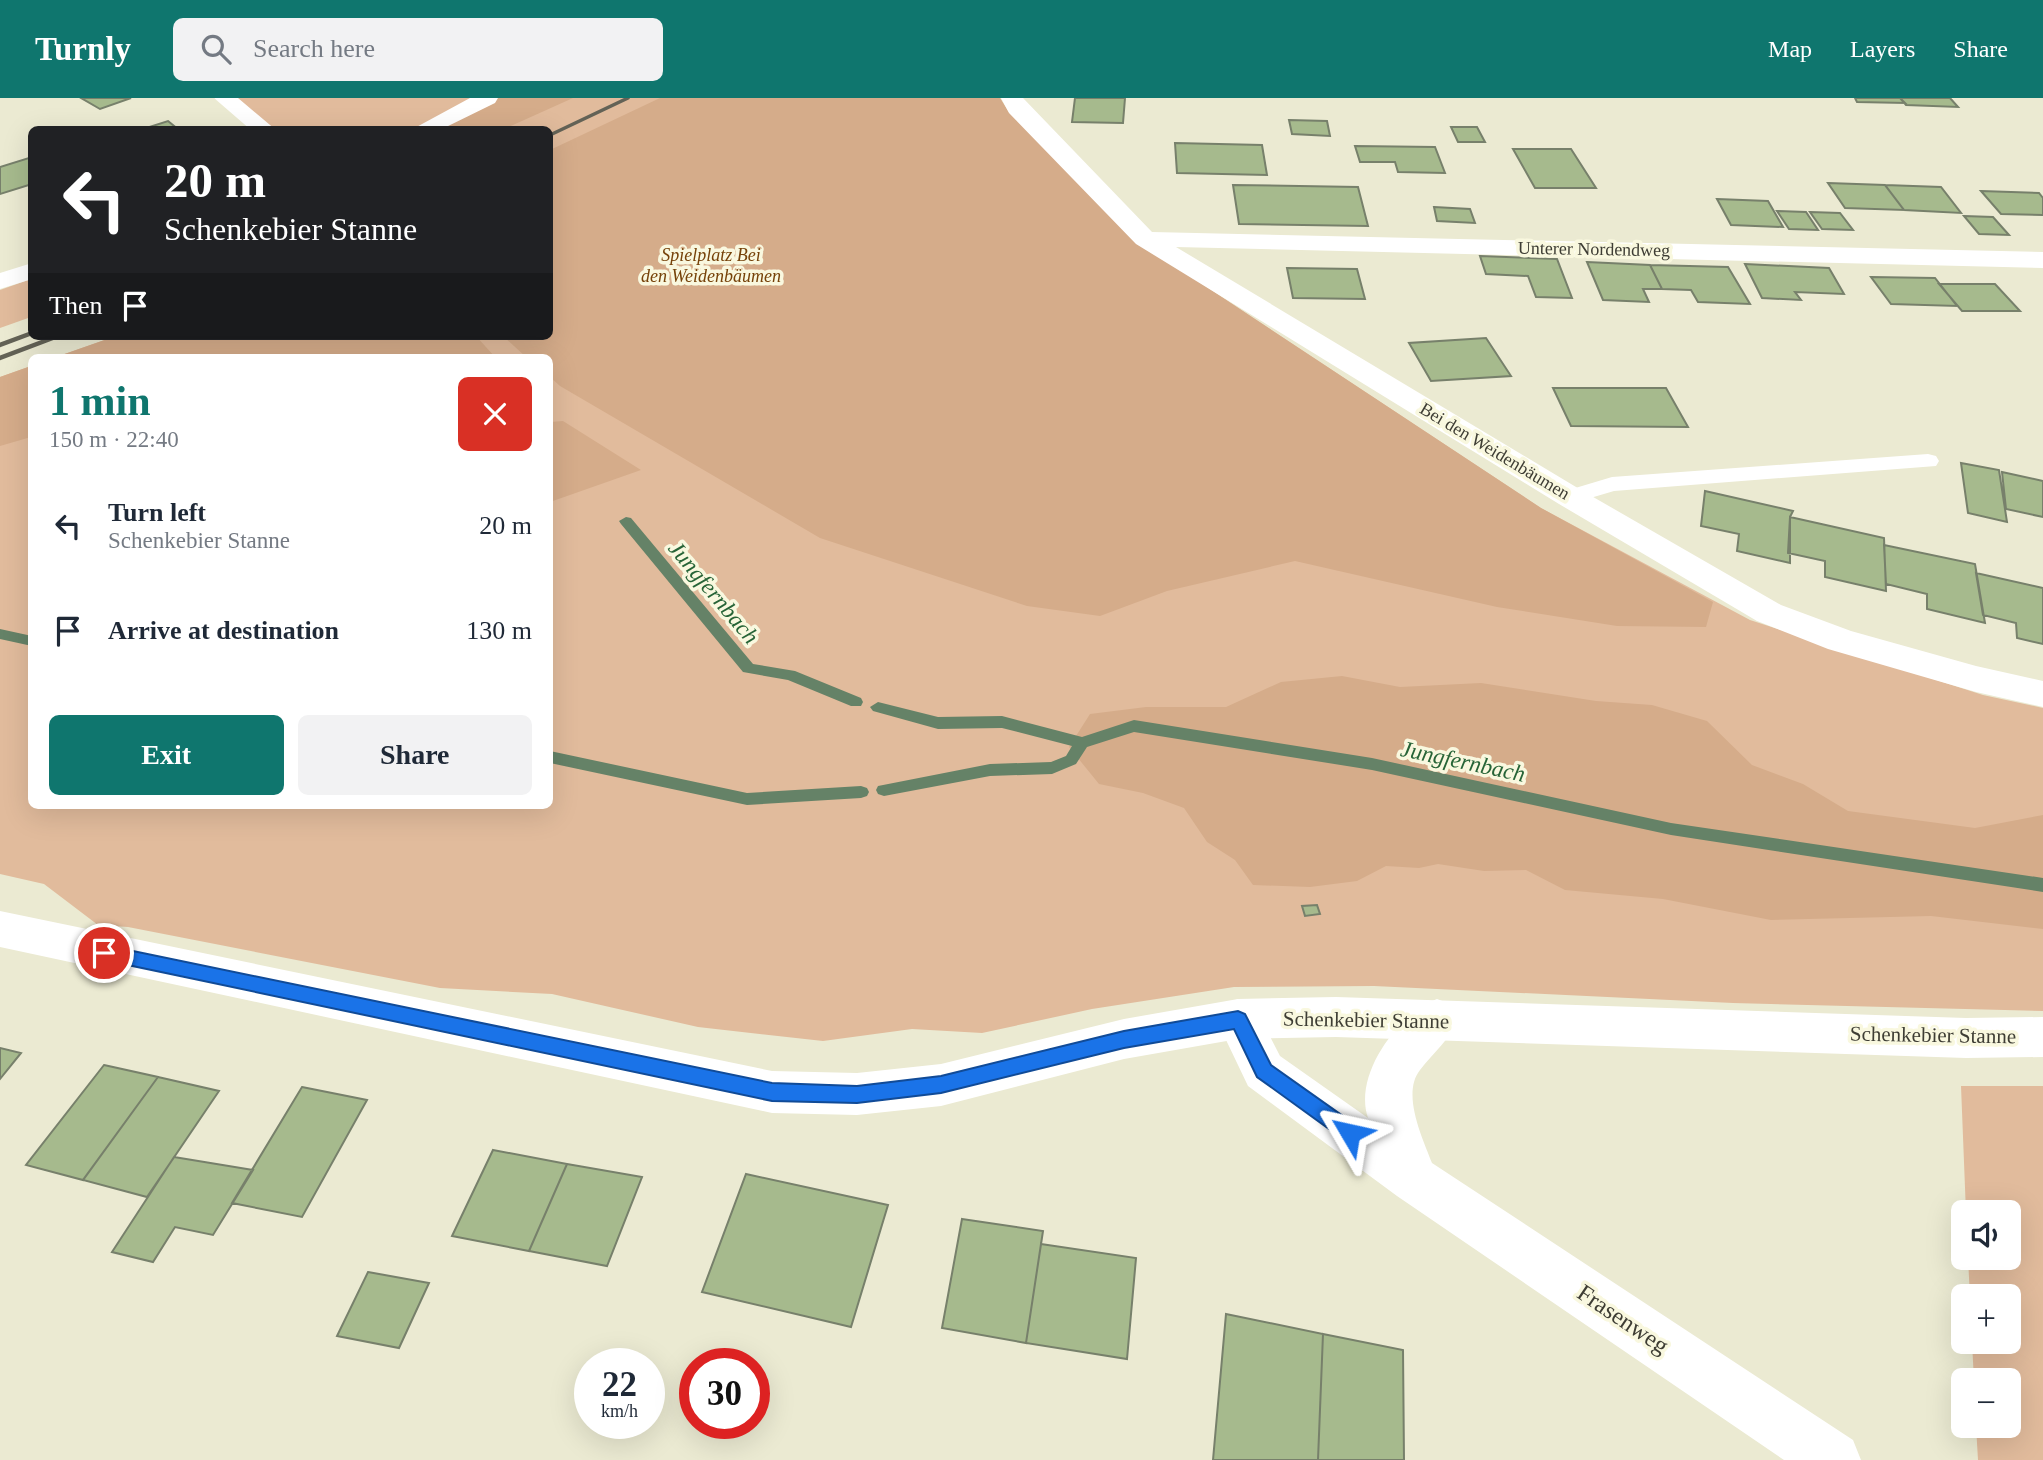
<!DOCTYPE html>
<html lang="en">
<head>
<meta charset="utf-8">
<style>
  :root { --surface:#fff; --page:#f2f2f3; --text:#1f2937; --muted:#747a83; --accent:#0f766e }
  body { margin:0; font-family:"Times New Roman",serif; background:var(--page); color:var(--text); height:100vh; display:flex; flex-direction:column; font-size:26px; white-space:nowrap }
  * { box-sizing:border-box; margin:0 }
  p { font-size:23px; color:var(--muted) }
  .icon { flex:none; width:38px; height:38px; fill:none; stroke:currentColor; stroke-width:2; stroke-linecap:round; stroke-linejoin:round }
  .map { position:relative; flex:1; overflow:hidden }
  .side { position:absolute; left:28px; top:256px; width:525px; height:455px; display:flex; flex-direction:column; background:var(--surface); border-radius:10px; box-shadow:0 7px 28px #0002 }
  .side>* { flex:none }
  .top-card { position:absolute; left:28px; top:28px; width:525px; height:214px; border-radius:10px; box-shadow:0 7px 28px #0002; background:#202124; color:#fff; overflow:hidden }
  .buttons { position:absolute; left:1951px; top:1102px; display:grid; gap:14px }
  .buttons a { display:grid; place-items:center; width:70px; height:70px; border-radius:10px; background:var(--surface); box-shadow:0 7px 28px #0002; font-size:35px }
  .speed { position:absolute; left:574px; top:1250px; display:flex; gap:14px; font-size:35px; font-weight:700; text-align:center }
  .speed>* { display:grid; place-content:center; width:91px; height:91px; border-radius:50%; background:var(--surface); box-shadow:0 7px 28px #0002; line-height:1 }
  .speed small { font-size:18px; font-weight:400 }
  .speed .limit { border:10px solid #d22; background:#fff; color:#111 }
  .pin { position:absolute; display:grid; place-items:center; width:60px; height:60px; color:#fff; margin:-30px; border:4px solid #fff; border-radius:50%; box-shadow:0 2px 7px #0007 }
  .me { position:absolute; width:77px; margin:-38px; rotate:306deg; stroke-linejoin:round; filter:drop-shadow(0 0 5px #0008) }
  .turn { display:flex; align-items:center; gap:24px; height:147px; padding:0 21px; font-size:32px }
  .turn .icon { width:91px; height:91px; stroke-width:2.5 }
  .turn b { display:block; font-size:49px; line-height:60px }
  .then { display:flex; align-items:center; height:66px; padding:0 21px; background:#0003; gap:14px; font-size:26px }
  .round { display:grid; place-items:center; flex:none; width:74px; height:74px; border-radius:10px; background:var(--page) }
  .overview { display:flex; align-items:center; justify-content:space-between; height:119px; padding:0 21px }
  h1 { font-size:42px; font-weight:700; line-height:52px; color:var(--accent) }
  .action { display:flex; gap:14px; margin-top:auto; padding:14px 21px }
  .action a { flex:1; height:80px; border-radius:10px; background:var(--accent); color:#fff; font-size:28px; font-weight:700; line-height:80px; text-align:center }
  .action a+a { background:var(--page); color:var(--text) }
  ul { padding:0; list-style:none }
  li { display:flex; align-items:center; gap:21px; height:105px; padding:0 21px }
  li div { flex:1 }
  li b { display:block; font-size:26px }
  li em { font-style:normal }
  header { display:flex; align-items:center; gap:42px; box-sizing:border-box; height:98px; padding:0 35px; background:var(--accent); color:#fff }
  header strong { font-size:33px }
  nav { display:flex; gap:38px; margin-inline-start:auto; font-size:24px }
  .search { width:490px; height:63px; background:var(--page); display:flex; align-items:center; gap:18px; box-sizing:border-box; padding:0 24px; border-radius:10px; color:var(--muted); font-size:26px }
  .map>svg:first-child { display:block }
  .green { fill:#e1bb9c }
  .forest { fill:#d5ac8a }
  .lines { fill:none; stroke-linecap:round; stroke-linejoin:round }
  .stream { fill:#658267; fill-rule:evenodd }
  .building { fill:#a6ba8d; stroke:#77806b; stroke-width:2 }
  .lane { fill:#fff; fill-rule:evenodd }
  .street { fill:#fff; fill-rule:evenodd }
  .secondary { fill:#fff; fill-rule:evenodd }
  .rail-far1 { stroke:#636256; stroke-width:3.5 }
  .rail { stroke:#636256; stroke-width:4.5 }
  .route { fill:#1a73e8; stroke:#114b97; stroke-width:2 }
  .labels { text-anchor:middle; stroke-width:7; stroke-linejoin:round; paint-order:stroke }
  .far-street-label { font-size:18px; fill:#3e3d34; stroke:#f9f8df }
  .far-park-label { font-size:18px; font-style:italic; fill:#764209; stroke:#f9f8df }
  .street-label { font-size:21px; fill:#3e3d34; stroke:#f9f8df }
  .water-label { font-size:23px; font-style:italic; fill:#276437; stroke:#f9f8df }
  .near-street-label { font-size:24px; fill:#3e3d34; stroke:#f9f8df }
</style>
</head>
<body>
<header>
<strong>Turnly</strong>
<div class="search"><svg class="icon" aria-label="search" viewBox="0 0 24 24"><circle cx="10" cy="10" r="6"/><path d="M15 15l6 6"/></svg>Search here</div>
<nav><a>Map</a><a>Layers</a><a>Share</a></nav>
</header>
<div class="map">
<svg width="2043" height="1362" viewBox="0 0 2043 1362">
  <rect width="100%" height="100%" fill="#ebead2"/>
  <path class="green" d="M214,0H1000L1008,13L1137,143L1541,410L1750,522L1983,597L2043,610V913L1733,905L1374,888L1234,889L1092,911L982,935L912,931L823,943L698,929L552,896L440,890L128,829L98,827L44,786L0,776V279L31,268L32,707H550V259H56L116,238H550V32L259,31Z
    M31,181V219L0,230V192Z
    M1961,988H2043V1362H1978L1976,1328H2009V1283H1974L1972,1244H2009V1199H1970L1968,1160H2009V1115H1966Z"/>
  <path class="forest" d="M487,0H573L504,31L422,32Z
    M660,0H1000L1008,13L1137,143L1541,410L1713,504L1706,529L1617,528L1497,509L1295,463L1167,493L1100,518L1027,508L820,440L560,288L550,279V259H526L503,238H550V52Z
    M116,238H476L495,259H56Z
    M31,268V339L0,348V279Z
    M563,323L641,372L550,404V324Z
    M1342,578L1400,589L1481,585L1596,603L1652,607L1707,623L1752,667L1803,686L1848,713L1975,730L2043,717V831L1931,818L1771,822L1663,801L1565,792L1526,772L1484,773L1438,766L1419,770L1386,768L1357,783L1310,789L1253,787L1235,762L1207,744L1184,710L1143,695L1099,686L1069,649L1090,616L1146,609H1226L1281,584Z"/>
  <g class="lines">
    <path class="stream" d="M626,419L631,420L753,566L795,573L861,600L863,604L861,608H851L788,582L743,574L621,426L619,423Z
      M0,531L32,538V548L0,541Z
      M878,604L938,619L1002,618L1082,639L1134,622L1372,660L1671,725L2043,780V794L1671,737L1372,672L1134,634L1087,649L1076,666L1052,676L990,678L884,698L878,696L876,692L878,688L990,666L1051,664L1066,658L1072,648L1002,630L938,631L873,613L870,609Z
      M550,653L747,695L861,688L867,690L869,694L867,698L861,700L747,707L550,665Z"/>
  </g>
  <path class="building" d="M81,0H131L100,11Z
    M1075,0H1125L1123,25L1072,24Z
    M1855,0H1900L1905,5L1857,4Z
    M1900,0H1950L1958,9L1906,7Z
    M1289,22L1327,23L1330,38L1292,36Z
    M168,23L179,32H140Z
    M1451,29H1477L1485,44H1458Z
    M1175,45L1262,47L1267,77L1177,75Z
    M1355,48L1435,49L1445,75L1398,74L1395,64H1360Z
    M1513,51H1571L1596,90H1535Z
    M32,59V86L0,96V69Z
    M1828,85L1885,87L1904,112L1845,110Z
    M1233,87L1358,89L1368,128L1239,126Z
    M1885,87L1941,89L1961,115L1904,112Z
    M1981,93L2039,95L2043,100V117L2001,116Z
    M1717,101L1768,103L1783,129L1731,127Z
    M1434,109L1470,111L1475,125L1437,123Z
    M1777,113L1806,114L1818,132L1789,131Z
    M1810,114L1840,115L1853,132L1822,131Z
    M1964,118L1993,119L2009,137L1979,136Z
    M1480,158L1557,161L1572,200L1536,199L1528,178L1486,176Z
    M1587,164L1650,167L1662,191H1643L1649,204L1603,202Z
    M1745,166L1829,170L1844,196L1795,194L1801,202L1762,200Z
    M1650,167L1728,169L1750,206L1698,204L1691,192L1662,191Z
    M1287,170L1357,171L1365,201L1293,200Z
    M1871,179L1935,180L1957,208L1891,206Z
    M1939,186H1995L2020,213H1962Z
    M1486,240L1511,278L1431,283L1409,245Z
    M1553,290H1666L1688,329L1571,328Z
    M1961,365L1999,372L2007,424L1968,415Z
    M2002,374L2043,383V419L2006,411Z
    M1705,393L1793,413L1790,419V465L1737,453L1739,436L1701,428Z
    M1790,419L1884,440L1886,493L1825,479V463L1788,455Z
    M1884,447L1975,466L1985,525L1927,511V496L1886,486Z
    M1976,475L2043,490V546L2017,540L2016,525L1983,517Z
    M1317,807L1320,816L1305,818L1302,808Z
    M0,950L21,955L0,981Z
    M104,967L158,979L83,1082L26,1067Z
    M158,979L219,993L147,1099L83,1082Z
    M302,989L367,1002L302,1119L232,1105Z
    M493,1052L567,1066L529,1153L452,1138Z
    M174,1059L253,1072L213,1137L175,1129L153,1164L112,1154Z
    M567,1066L642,1079L607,1168L529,1153Z
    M746,1076L888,1107L851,1229L702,1194Z
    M962,1121L1043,1133L1026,1245L942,1230Z
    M1041,1146L1136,1160L1127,1261L1026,1245Z
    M368,1174L429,1185L399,1250L337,1238Z
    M1226,1216L1323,1236L1318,1362H1213Z
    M1323,1236L1403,1252L1404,1362H1318Z"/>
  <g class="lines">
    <path class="lane" d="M1928,356L1936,358L1939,363L1936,368L1614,393L1570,406L1562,404L1559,399L1562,394L1612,379Z"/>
    <path class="street" d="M214,0H238L276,32H251Z
      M470,0H498L495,5L440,32H411Z
      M1001,0H1023L1152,134L2043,154V170L1176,149L1581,392L1781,507L1851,533L1976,568L2043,583V609L1976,594L1828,551L1757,523L1559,406L1136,146L1009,15Z
      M32,165V181L0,191V175Z
      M1238,901L1254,907L1280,958L1368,1020C1353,977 1398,916 1437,901L1453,907L1459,921C1450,941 1433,955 1420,972C1401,996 1423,1041 1432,1065L1853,1342L1861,1362H1784L1397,1098L1248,988L1216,921L1222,907Z"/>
    <path class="secondary" d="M0,813L772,973L857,975L941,966L1124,921L1238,901L1336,899L1966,920L2043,919V959L1966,960L1336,939L1238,941L1124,961L941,1008L857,1017L772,1015L0,849Z"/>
    <path class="rail-far1" d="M550,37L628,0"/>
    <path class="rail" d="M0,247L32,235
      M0,260L58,238"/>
  </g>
  <path class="route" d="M104,847L772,985L857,988L941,978L1124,933L1238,913L1245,916L1271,967L1357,1028L1360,1035L1357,1041L1350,1044L1343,1041L1257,979L1234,931L1124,950L941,995L857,1005L772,1003L104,862L95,855Z"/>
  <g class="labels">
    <g class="far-street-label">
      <text transform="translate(1594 151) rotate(1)" y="6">Unterer Nordendweg</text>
      <text transform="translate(1495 353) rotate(31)" y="6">Bei den Weidenbäumen</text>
    </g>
    <g class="far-park-label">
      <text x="711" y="163">Spielplatz Bei<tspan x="711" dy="21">den Weidenbäumen</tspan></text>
    </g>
    <g class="street-label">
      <text transform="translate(1366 922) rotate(1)" y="7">Schenkebier Stanne</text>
      <text transform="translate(1933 937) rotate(1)" y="7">Schenkebier Stanne</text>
    </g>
    <g class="water-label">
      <text transform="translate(714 494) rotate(50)" y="8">Jungfernbach</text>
      <text transform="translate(1463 663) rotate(12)" y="8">Jungfernbach</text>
    </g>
    <g class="near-street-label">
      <text transform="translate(1623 1221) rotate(34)" y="8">Frasenweg</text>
    </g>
  </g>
</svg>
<div class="buttons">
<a><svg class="icon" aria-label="sound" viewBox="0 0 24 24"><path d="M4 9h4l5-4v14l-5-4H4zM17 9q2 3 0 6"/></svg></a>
<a>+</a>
<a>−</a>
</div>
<div class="speed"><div>22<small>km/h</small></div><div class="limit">30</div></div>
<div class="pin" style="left:104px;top:855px;background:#d93025"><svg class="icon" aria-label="arrive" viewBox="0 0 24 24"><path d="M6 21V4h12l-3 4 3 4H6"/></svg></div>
<svg class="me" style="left:1350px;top:1035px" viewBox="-20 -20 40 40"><path d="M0-17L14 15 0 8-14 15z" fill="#1a73e8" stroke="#fff" stroke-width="4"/></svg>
<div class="top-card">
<div class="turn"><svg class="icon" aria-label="left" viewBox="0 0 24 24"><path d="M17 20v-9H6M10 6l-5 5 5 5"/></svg><div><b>20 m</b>Schenkebier Stanne</div></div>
<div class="then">Then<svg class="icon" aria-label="arrive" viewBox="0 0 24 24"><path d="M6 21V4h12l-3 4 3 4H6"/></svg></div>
</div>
<section class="side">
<div class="overview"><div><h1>1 min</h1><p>150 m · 22:40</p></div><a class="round" style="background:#d93025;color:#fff"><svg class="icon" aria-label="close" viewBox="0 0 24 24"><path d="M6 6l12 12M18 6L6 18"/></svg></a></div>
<ul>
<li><svg class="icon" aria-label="left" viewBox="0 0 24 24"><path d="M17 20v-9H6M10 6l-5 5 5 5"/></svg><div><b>Turn left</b><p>Schenkebier Stanne</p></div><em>20 m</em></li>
<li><svg class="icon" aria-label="arrive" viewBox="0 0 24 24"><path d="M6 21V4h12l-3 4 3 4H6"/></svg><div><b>Arrive at destination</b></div><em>130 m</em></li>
</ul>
<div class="action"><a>Exit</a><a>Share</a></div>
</section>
</div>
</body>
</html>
